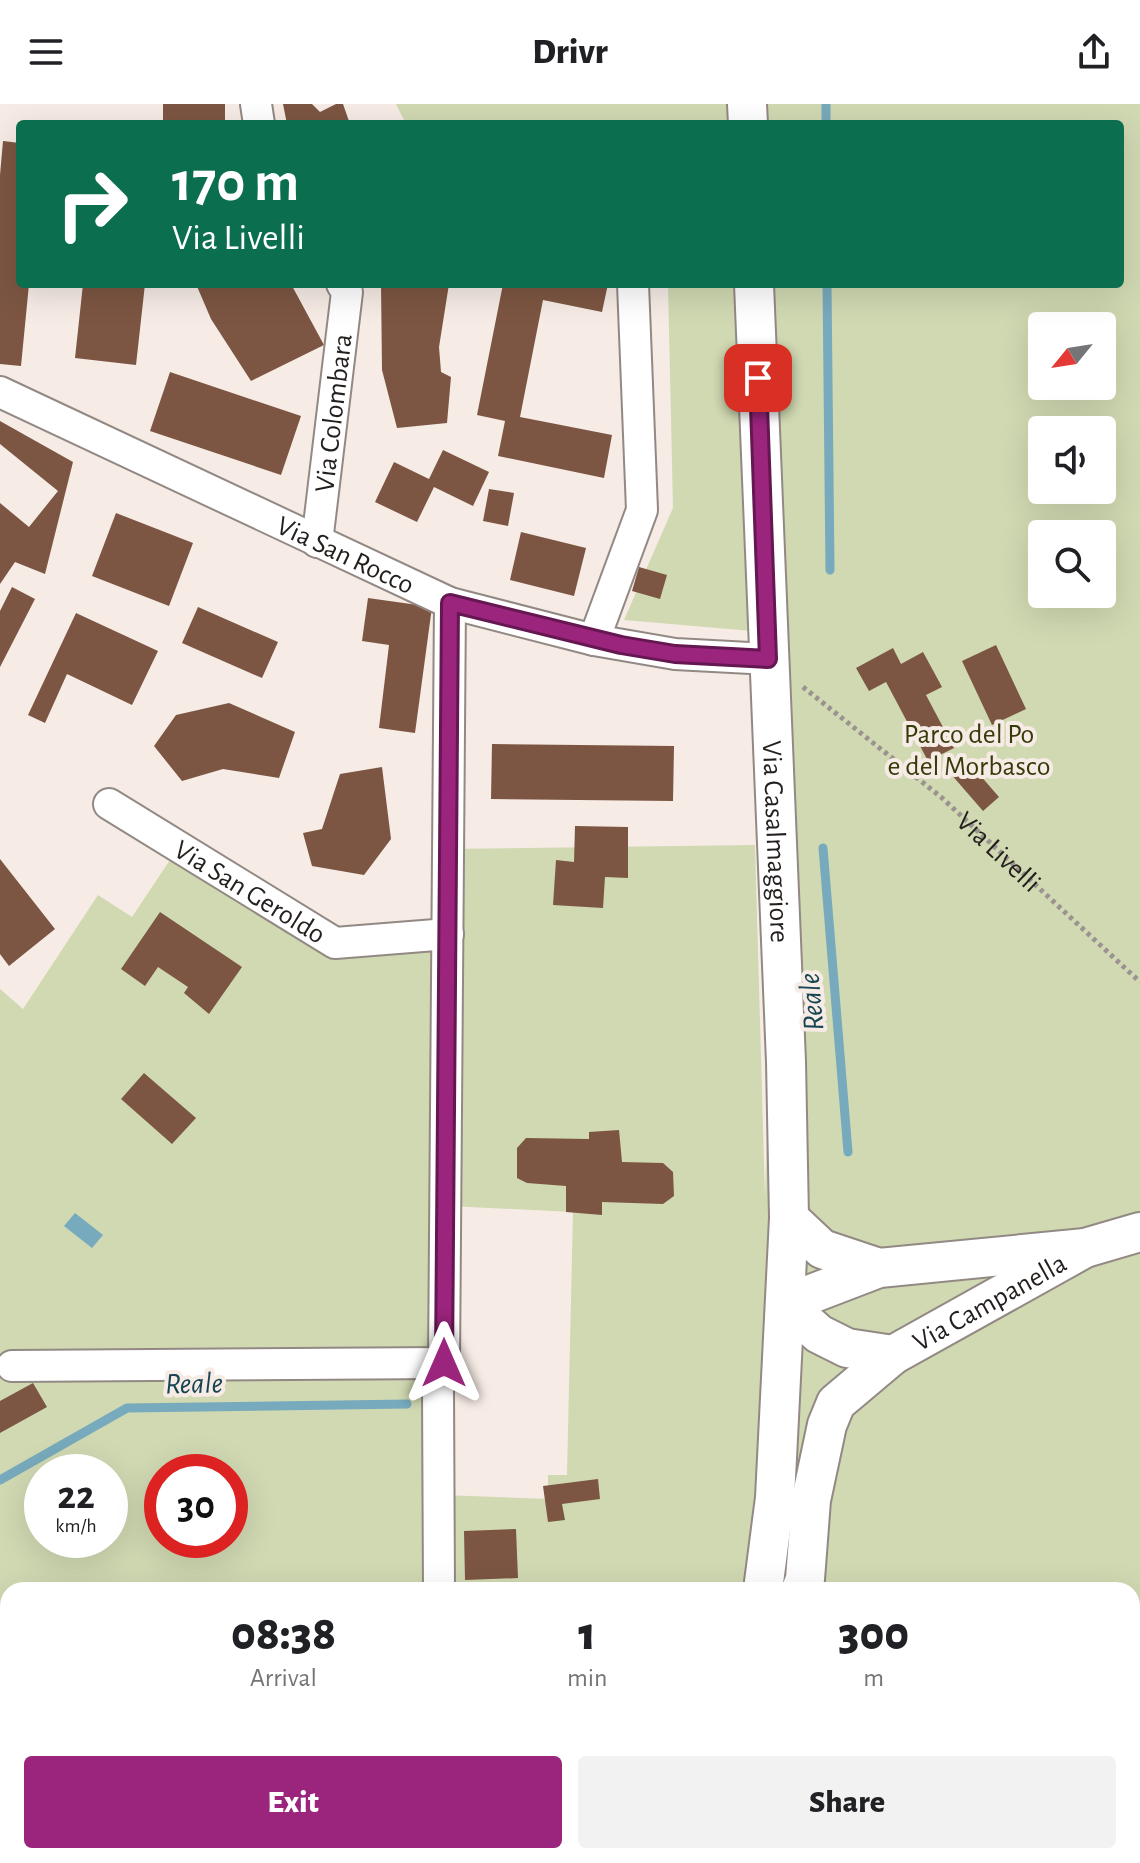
<!DOCTYPE html>
<html lang="en">
<head>
<meta charset="utf-8">
<style>
  :root { --surface:#fff; --page:#f2f2f2; --text:#202124; --muted:#757577; --accent:#9b247d }
  body { margin:0; font-family:"Alegreya Sans",sans-serif; background:var(--page); color:var(--text); height:100vh; display:flex; flex-direction:column; font-size:30px; white-space:nowrap }
  * { box-sizing:border-box; margin:0 }
  p { font-size:26px; color:var(--muted) }
  .icon { flex:none; width:44px; height:44px; fill:none; stroke:currentColor; stroke-width:2; stroke-linecap:round; stroke-linejoin:round }
  .map { position:relative; flex:1; overflow:hidden }
  .details { position:absolute; left:0px; top:1478px; width:1140px; height:282px; display:flex; flex-direction:column; background:var(--surface); border-radius:24px 24px 0 0; box-shadow:0 8px 32px #0002 }
  .details>* { flex:none }
  .guide { position:absolute; left:16px; top:16px; width:1108px; height:168px; border-radius:8px; box-shadow:0 8px 32px #0002; background:#0b6e4f; color:#fff; overflow:hidden }
  .needle { width:52px; rotate:240deg }
  .tools { position:absolute; left:1028px; top:208px; display:grid; gap:16px }
  .tools a { display:grid; place-items:center; width:88px; height:88px; border-radius:8px; background:var(--surface); box-shadow:0 8px 32px #0002; font-size:40px }
  .speed { position:absolute; left:24px; top:1350px; display:flex; gap:16px; font-size:40px; font-weight:700; text-align:center }
  .speed>* { display:grid; place-content:center; width:104px; height:104px; border-radius:50%; background:var(--surface); box-shadow:0 8px 32px #0002; line-height:1 }
  .speed small { font-size:20px; font-weight:400 }
  .speed .limit { border:12px solid #d22; background:#fff; color:#111 }
  .pin { position:absolute; display:grid; place-items:center; width:68px; height:68px; color:#fff; margin:-34px; border-radius:16px; box-shadow:0 4px 12px #0006 }
  .me { position:absolute; width:88px; margin:-44px; rotate:0deg; stroke-linejoin:round; filter:drop-shadow(0 0 6px #0008) }
  .turn { display:flex; align-items:center; gap:28px; height:168px; padding:0 24px; font-size:36px }
  .turn .icon { width:104px; height:104px; stroke-width:2.5 }
  .turn b { display:block; font-size:56px; line-height:68px }
  .eta { display:flex; justify-content:space-evenly; align-items:center; height:136px; text-align:center }
  .eta b { font-size:48px; font-weight:800; line-height:56px }
  .action { display:flex; gap:16px; margin-top:auto; padding:16px 24px }
  .action a { flex:1; height:92px; border-radius:8px; background:var(--accent); color:#fff; font-size:32px; font-weight:800; line-height:92px; text-align:center }
  .action a+a { background:var(--page); color:var(--text) }
  header { display:flex; justify-content:space-between; align-items:center; height:104px; padding:0 24px; background:var(--surface); font-size:36px; font-weight:800 }
  .map>svg:first-child { display:block }
  .green { fill:#d0d9b2; fill-rule:evenodd }
  .water { fill:#77aabc }
  .lines { fill:none; stroke-linecap:round; stroke-linejoin:round }
  .stream { stroke:#77aabc; stroke-width:9 }
  .building { fill:#7c5642 }
  .minor-casing { stroke:#938984; stroke-width:34 }
  .major-casing { stroke:#938984; stroke-width:42 }
  .path { stroke:#9b938f; stroke-width:5; stroke-dasharray:4 4; stroke-linecap:butt }
  .minor { stroke:#fff; stroke-width:30 }
  .major { stroke:#fff; stroke-width:38 }
  .route-casing { stroke:#651751; stroke-width:20 }
  .route { stroke:#9b247d; stroke-width:14 }
  .labels { text-anchor:middle; stroke-width:8; stroke-linejoin:round; paint-order:stroke }
  .street-label { font-size:28px; fill:#231f1d; stroke:#f6ebe5 }
  .park-label { font-size:28px; fill:#353c09; stroke:#f6ebe5 }
  .water-label { font-size:30px; font-style:italic; fill:#174452; stroke:#f6ebe5 }
</style>
</head>
<body>
<header><svg class="icon" aria-label="menu" viewBox="0 0 24 24"><path d="M4 6h16M4 12h16M4 18h16"/></svg>Drivr<svg class="icon" aria-label="share" viewBox="0 0 24 24"><path d="M12 15V3M7 8l5-5 5 5M5 13v7h14v-7"/></svg></header>
<div class="map">
<svg width="1140" height="1759" viewBox="0 0 1140 1759">
  <rect width="100%" height="100%" fill="#f6ebe5"/>
  <path class="green" d="M396,0H1140V1759H0V885L23,905L98,791L132,813L182,738L334,838L447,830L445,745L755,741L765,1093L776,747L777,529L624,516L673,404L668,180H1120V20H406ZM1042,222H1102V282H1042ZM1042,326H1102V386H1042ZM1042,430H1102V490H1042ZM449,1102L573,1108L567,1371H548V1395L443,1391ZM42,1368H110V1436H42ZM162,1368H230V1436H162ZM8,1486H1132V1752H8Z"/>
  <path class="water" d="M75,1109L103,1131L92,1144L64,1122Z"/>
  <g class="lines">
    <path class="stream" d="M826,0V20
      M827,180L830,466
      M823,744L848,1048
      M0,1376L127,1304L407,1300"/>
  </g>
  <path class="building" d="M163,0H225V20H163Z
    M283,0H312L320,8L336,0H343L350,20H287Z
    M3,37L20,39V180H29L21,262L0,260V71Z
    M83,180H145L136,261L75,254Z
    M196,180H291L324,241L251,277L211,215Z
    M381,180L400,184V180H449L439,243L441,268L451,273L447,319L397,324L382,266Z
    M503,180H608L602,208L543,196L520,313L612,331L604,374L498,352L505,317L477,311Z
    M170,268L301,312L281,371L150,327Z
    M0,317L73,358L45,470L15,458L0,480V399L29,423L58,387L0,340Z
    M443,346L489,368L473,402L434,383L417,418L375,398L394,358L429,375Z
    M489,385L514,389L508,422L483,417Z
    M116,409L193,439L169,502L92,472Z
    M521,428L586,444L574,492L510,476Z
    M639,463L667,471L660,495L632,487Z
    M12,483L35,495L0,563V507Z
    M368,494L432,503L415,629L379,624L389,541L362,537Z
    M198,503L278,538L262,574L182,539Z
    M76,509L158,547L132,601L67,570L45,619L28,611Z
    M996,541L1026,605L992,621L962,557Z
    M893,544L901,560L923,548L942,583L926,591L954,644L928,657L886,578L869,587L856,564Z
    M229,599L295,628L279,674L223,665L182,677L154,642L176,611Z
    M492,640L674,642L673,697L491,695Z
    M966,655L999,693L983,707L950,669Z
    M382,663L391,735L364,771L312,762L303,729L322,725L340,670Z
    M575,722L628,723V774L605,773L603,804L553,801L556,756L574,758Z
    M0,755L55,825L9,862L0,850Z
    M160,808L242,863L209,910L184,889L188,883L158,863L145,882L121,865Z
    M144,969L196,1014L172,1040L121,995Z
    M619,1026L622,1058L663,1059L673,1068L674,1092L663,1100L602,1098V1111L566,1108V1082L527,1079L517,1074V1044L526,1034L589,1035V1028Z
    M33,1279L47,1303L0,1329V1297Z
    M598,1375L600,1395L562,1400L565,1416L548,1418L543,1382Z
    M516,1425L518,1474L465,1476L464,1427Z
    M476,1752H540V1759H476Z
    M567,1752H643L635,1756V1759H567Z"/>
  <g class="lines">
    <defs>
      <g id="minor">
        <path d="M256,0L259,20"/>
        <path id="s2" d="M0,288L450,499L594,536L675,550L768,555"/>
        <path id="s3" d="M317,438L347,188L342,180"/>
        <path d="M594,536L642,406L633,180"/>
        <path id="s4" d="M109,700L335,839L448,830"/>
        <path d="M12,1262L444,1259"/>
        <path d="M439,1486L438,1286L444,1259L450,499"/>
        <path d="M165,1753L248,1759"/>
        <path d="M440,1759V1752"/>
      </g>
      <g id="major">
        <path d="M747,0L748,20"/>
        <path id="s5" d="M754,180L786,958L789,1114L775,1394L763,1486"/>
        <path d="M789,1114L822,1145L879,1164"/>
        <path d="M785,1200L879,1164L1085,1144L1140,1128"/>
        <path d="M785,1200L819,1230L847,1244L893,1251"/>
        <path id="s6" d="M801,1486L805,1475L811,1396L827,1321L836,1299L893,1251L1085,1144"/>
        <path d="M715,1759L716,1752"/>
      </g>
    </defs>
    <use href="#minor" class="minor-casing"/>
    <use href="#major" class="major-casing"/>
    <path class="path" id="s1" d="M803,583L941,693L1140,878"/>
    <use href="#minor" class="minor"/>
    <use href="#major" class="major"/>
  </g>
  <g class="lines">
    <defs>
      <path id="route" d="M444,1259L450,499L621,541L675,550L768,555L758,274"/>
    </defs>
    <use href="#route" class="route-casing"/>
    <use href="#route" class="route"/>
  </g>
  <g class="labels">
    <g class="street-label">
      <text dy="10" stroke="none"><textPath href="#s3" startOffset="130">Via Colombara</textPath></text>
      <text dy="10" stroke="none"><textPath href="#s2" startOffset="382">Via San Rocco</textPath></text>
      <text dy="10" stroke="none"><textPath href="#s5" startOffset="558">Via Casalmaggiore</textPath></text>
      <text dy="10" stroke="none"><textPath href="#s1" startOffset="256">Via Livelli</textPath></text>
      <text dy="10" stroke="none"><textPath href="#s4" startOffset="166">Via San Geroldo</textPath></text>
      <text dy="10" stroke="none"><textPath href="#s6" startOffset="376">Via Campanella</textPath></text>
    </g>
    <g class="park-label">
      <text x="969" y="639">Parco del Po<tspan x="969" dy="32">e del Morbasco</tspan></text>
    </g>
    <g class="water-label">
      <text transform="translate(811 898) rotate(-95)" y="10">Reale</text>
      <text transform="translate(194 1279) rotate(-1)" y="10">Reale</text>
    </g>
  </g>
</svg>
<div class="tools">
<a><svg class="needle" viewBox="-14 -14 28 28"><path d="M0-13l5 13h-10z" fill="#e53935"/><path d="M0 13l5-13h-10z" fill="#757577"/></svg></a>
<a><svg class="icon" aria-label="sound" viewBox="0 0 24 24"><path d="M4 9h4l5-4v14l-5-4H4zM17 9q2 3 0 6"/></svg></a>
<a><svg class="icon" aria-label="search" viewBox="0 0 24 24"><circle cx="10" cy="10" r="6"/><path d="M15 15l6 6"/></svg></a>
</div>
<div class="speed"><div>22<small>km/h</small></div><div class="limit">30</div></div>
<div class="pin" style="left:758px;top:274px;background:#d93025"><svg class="icon" aria-label="arrive" viewBox="0 0 24 24"><path d="M6 21V4h12l-3 4 3 4H6"/></svg></div>
<svg class="me" style="left:444px;top:1259px" viewBox="-20 -20 40 40"><path d="M0-17L14 15 0 8-14 15z" fill="#9b247d" stroke="#fff" stroke-width="4"/></svg>
<div class="guide">
<div class="turn"><svg class="icon" aria-label="right" viewBox="0 0 24 24"><path d="M7 20v-9h11M14 6l5 5-5 5"/></svg><div><b>170 m</b>Via Livelli</div></div>
</div>
<section class="details">
<div class="eta">
<div><b>08:38</b><p>Arrival</p></div>
<div><b>1</b><p>min</p></div>
<div><b>300</b><p>m</p></div>
</div>
<div class="action"><a>Exit</a><a>Share</a></div>
</section>
</div>
</body>
</html>
